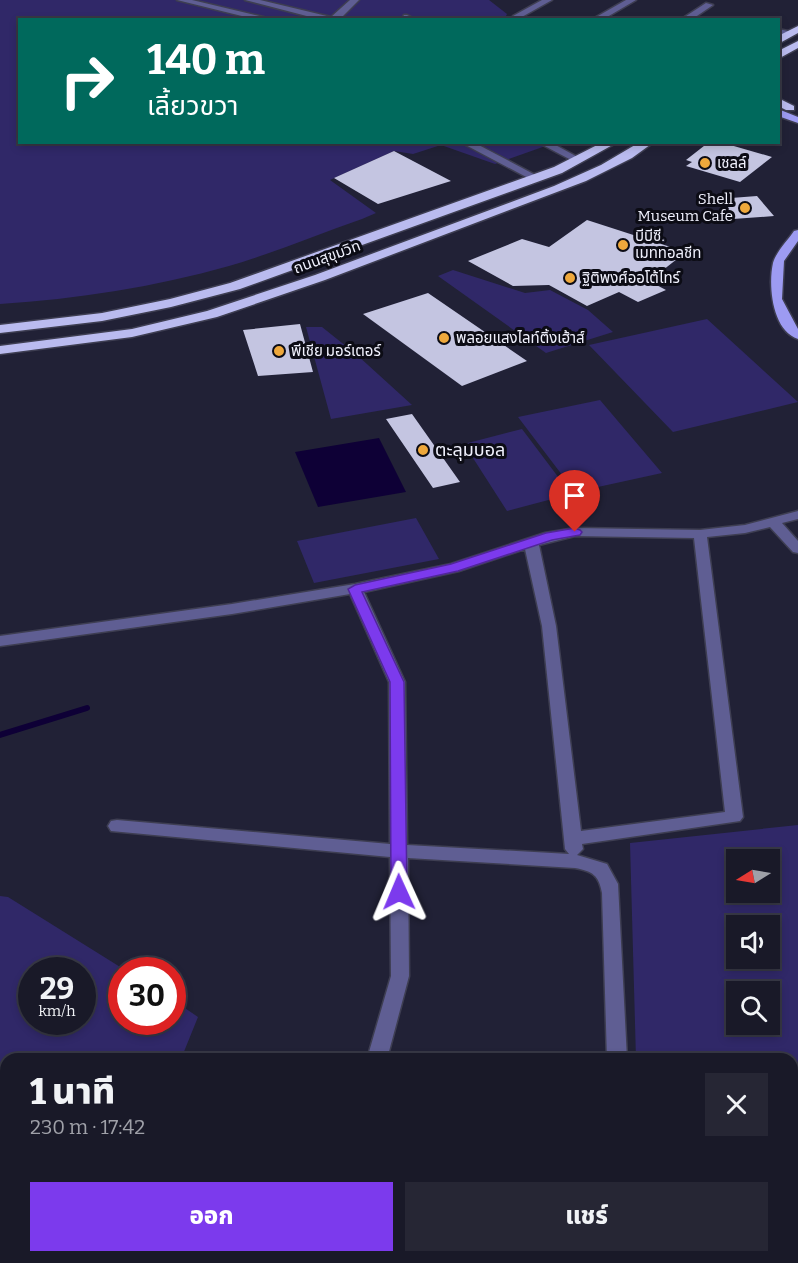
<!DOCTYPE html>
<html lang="th">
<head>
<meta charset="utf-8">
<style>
  :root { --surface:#191928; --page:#262634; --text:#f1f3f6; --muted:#9fa0a8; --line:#373845; --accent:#7c3aed }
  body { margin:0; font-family:Bitter,"Noto Sans Thai",serif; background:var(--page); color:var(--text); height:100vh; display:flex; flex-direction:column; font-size:22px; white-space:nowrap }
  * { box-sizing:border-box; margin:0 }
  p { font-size:20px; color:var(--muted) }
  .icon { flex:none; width:33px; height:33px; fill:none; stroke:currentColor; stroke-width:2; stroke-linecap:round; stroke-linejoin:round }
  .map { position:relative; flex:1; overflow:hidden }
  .drawer { position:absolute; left:0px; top:1053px; width:798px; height:210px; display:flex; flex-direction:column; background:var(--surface); border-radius:18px 18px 0 0; box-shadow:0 3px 9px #0003,0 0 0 2px var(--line) }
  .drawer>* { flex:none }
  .hud { position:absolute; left:18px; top:18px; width:762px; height:126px; border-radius:0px; box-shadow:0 3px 9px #0003,0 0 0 2px var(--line); background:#00695c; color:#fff; overflow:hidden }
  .needle { width:39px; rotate:259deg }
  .tools { position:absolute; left:726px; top:849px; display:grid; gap:12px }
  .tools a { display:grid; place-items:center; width:54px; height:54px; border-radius:0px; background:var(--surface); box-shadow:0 3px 9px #0003,0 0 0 2px var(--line); font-size:30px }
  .speed { position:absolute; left:18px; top:957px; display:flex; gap:12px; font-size:30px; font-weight:700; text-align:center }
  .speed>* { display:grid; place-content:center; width:78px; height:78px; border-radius:50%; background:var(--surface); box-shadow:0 3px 9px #0003,0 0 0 2px var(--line); line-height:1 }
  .speed small { font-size:15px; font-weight:400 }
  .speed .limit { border:9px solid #d22; background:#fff; color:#111 }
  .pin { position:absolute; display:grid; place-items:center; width:51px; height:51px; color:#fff; margin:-62px -26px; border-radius:50% 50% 50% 0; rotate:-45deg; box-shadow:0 0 6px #0007 }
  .pin .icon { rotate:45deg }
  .me { position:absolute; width:66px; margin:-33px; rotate:359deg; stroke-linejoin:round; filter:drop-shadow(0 0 4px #0008) }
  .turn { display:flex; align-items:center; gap:21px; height:126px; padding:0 30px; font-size:27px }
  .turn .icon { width:78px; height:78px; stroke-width:2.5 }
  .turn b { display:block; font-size:42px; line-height:51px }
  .round { display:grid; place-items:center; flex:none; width:63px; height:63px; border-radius:0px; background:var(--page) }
  .overview { display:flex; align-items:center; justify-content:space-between; height:102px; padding:0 30px }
  h1 { font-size:36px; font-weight:800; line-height:45px }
  .button { display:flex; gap:12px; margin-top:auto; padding:12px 30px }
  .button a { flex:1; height:69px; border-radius:0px; background:var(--accent); color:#fff; font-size:24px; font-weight:800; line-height:69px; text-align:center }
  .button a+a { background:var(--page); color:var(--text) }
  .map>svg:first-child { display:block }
  .green { fill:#302868; fill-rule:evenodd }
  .water { fill:#0e0036 }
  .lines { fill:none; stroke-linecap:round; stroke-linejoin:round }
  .stream { stroke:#0e0036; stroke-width:6 }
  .building { fill:#c4c5e1 }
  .minor-casing { stroke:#3e3e52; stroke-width:3 }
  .major-casing { stroke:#3e3e52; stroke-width:3 }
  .highway-casing { stroke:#3e3e52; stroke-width:3 }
  .minor { fill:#5f5e93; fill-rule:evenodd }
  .major { fill:#9d9bf2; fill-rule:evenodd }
  .highway { fill:#babbef; fill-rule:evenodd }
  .route { fill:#7c3aed; stroke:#51269a; stroke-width:1.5 }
  .poi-dot { fill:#eea83c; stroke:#0c0c15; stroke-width:2 }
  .labels { text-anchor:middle; stroke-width:6; stroke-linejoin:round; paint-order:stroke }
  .far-poi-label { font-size:15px; fill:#f0f1fd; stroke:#0c0c15; text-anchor:start }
  .far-street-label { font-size:15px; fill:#f0f1fd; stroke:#0c0c15 }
  .poi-label { font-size:18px; fill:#f0f1fd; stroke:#0c0c15; text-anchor:start }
</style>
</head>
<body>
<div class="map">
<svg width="798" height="1263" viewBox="0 0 798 1263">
  <rect width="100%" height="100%" fill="#212136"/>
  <path class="green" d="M0,0H489L507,14L504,20H20V142L554,143L495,164L441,145L413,154L394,151L330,180L376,213L362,219C318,234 274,253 229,266C155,287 77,299 0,304Z
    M453,270L525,293L550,290L588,310L613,332L546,353L438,276Z
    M707,319L798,402L673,432L589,345Z
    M306,327H322L357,355L412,405L331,419Z
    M600,400L662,473L575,492L518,417Z
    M522,429L571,494L507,511L464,444Z
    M416,518L439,559L314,583L297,541Z
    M798,825V1263H643V1257H792V1059H636L630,843ZM736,860H770V892H736ZM736,926H770V958H736ZM736,992H770V1024H736Z
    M0,896L8,897L125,970H122V1022H172L173,1000L198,1017L181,1059H6V1257H100L98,1263H0ZM32,970H82V1022H32Z"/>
  <path class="water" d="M379,438L406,492L318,507L295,452Z"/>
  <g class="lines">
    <path class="stream" d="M0,735L87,708"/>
  </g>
  <path class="building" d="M709,142H720L772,157L740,182L686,166L692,162L686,160Z
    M394,151L451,181L378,204L334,178Z
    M757,196L774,216L733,219L718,199Z
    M587,220L686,252L649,281L666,290L638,302L619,292L587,306L549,285L513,286L468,261L522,239L549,247Z
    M428,293L527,361L462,386L363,314Z
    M300,324L313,372L258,376L243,330Z
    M412,414L460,482L433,488L386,419Z"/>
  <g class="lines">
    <defs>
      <path id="minor" d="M177,0H192L276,20H258Z
        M245,0H260L331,17L350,0H359L339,20H322Z
        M542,0H552L520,18L513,16Z
        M626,0H636L602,20H591Z
        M706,3L713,5L691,20H680Z
        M404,15H407L411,17L410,20H401Z
        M778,29L793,32L794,34L790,37L778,34Z
        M460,142H473L541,178L532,180Z
        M537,142H550L583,160L575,162Z
        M798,511V519L782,523L798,541V553L793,552L770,527L745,533L707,537L743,817L740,821L582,844L583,849L577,855L607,864L618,884L627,1059H607L602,893C599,875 592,871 575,868L408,858L409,976L387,1059H367L391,976L390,857L111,831L108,826L111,821L117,820L390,844L389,682L350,594L232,614L0,646V636L232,604L355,584L451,564L545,533L575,528L700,530L745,525ZM575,536L694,538L725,812L581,831L556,626L539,545ZM525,549L542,626L565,849L569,854L407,845L405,682L364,592L459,571Z
        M313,1257H335L333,1263H311Z
        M616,1257H638V1263H616Z"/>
      <path id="major" d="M778,109L798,117V123L778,116Z
        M798,230V241L784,261L782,299L798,329V339C772,331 768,285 773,263C776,252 788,240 794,231Z"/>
      <path id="highway" d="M798,26V33L778,44V36Z
        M798,41V48L778,59V51Z
        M778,98L794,106V110H786L778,106Z
        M603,142H618L562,173L240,289L171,307L102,321L0,333V325L102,313L170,299L230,283L554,167Z
        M640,142H654L632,158L586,181L325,280L217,317L132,337L0,354V346L132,329L207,311L315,275L554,186L601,165Z"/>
    </defs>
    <use href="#minor" class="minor-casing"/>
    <use href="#major" class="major-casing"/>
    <use href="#highway" class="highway-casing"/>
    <use href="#minor" class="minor"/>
    <use href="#major" class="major"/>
    <use href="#highway" class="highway"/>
  </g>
  <path class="route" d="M575,528L580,530L582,532L580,535L552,540L458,571L362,592L404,682L407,892L405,897L399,899L393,897L391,892L390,682L348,589L355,585L451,564L546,533Z"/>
  <g class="poi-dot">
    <circle cx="705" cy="163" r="6"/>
    <circle cx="745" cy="208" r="6"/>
    <circle cx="623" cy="245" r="6"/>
    <circle cx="570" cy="278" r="6"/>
    <circle cx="444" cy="338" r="6"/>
    <circle cx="279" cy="351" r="6"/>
    <circle cx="423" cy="450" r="6"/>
  </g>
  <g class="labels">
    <g class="far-poi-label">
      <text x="717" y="168">เชลล์</text>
      <text x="733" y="204" text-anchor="end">Shell<tspan x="733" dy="17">Museum Cafe</tspan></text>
      <text x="635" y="241">บีบีซี.<tspan x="635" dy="17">เมททอลชีท</tspan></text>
      <text x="582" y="283">ฐิติพงศ์ออโต้ไทร์</text>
      <text x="456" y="343">พลอยแสงไลท์ติ้งเฮ้าส์</text>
      <text x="291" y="356">พีเชีย มอร์เตอร์</text>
    </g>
    <g class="far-street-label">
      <text transform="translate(327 257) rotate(-20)" y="5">ถนนสุขุมวิท</text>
    </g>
    <g class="poi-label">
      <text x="435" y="456">ตะลุมบอล</text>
    </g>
  </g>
</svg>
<div class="tools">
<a><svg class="needle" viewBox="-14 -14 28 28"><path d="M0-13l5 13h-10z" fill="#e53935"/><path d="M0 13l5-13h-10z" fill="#9fa0a8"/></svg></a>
<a><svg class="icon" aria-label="sound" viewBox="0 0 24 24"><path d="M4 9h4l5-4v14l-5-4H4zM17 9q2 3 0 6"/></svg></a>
<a><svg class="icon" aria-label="search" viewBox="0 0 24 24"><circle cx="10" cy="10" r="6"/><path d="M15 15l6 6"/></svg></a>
</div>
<div class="speed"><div>29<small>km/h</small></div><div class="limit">30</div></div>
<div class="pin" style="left:575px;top:532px;background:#d93025"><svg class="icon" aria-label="arrive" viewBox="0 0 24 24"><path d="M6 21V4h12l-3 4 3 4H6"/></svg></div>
<svg class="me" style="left:399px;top:892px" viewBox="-20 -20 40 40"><path d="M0-17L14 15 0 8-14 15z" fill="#7c3aed" stroke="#fff" stroke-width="4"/></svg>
<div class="hud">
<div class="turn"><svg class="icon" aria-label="right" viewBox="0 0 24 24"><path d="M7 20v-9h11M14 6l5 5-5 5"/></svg><div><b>140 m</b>เลี้ยวขวา</div></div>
</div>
<section class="drawer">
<div class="overview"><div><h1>1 นาที</h1><p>230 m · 17:42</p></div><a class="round"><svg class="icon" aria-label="close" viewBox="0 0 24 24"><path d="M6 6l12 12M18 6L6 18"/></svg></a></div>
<div class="button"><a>ออก</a><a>แชร์</a></div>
</section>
</div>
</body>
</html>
